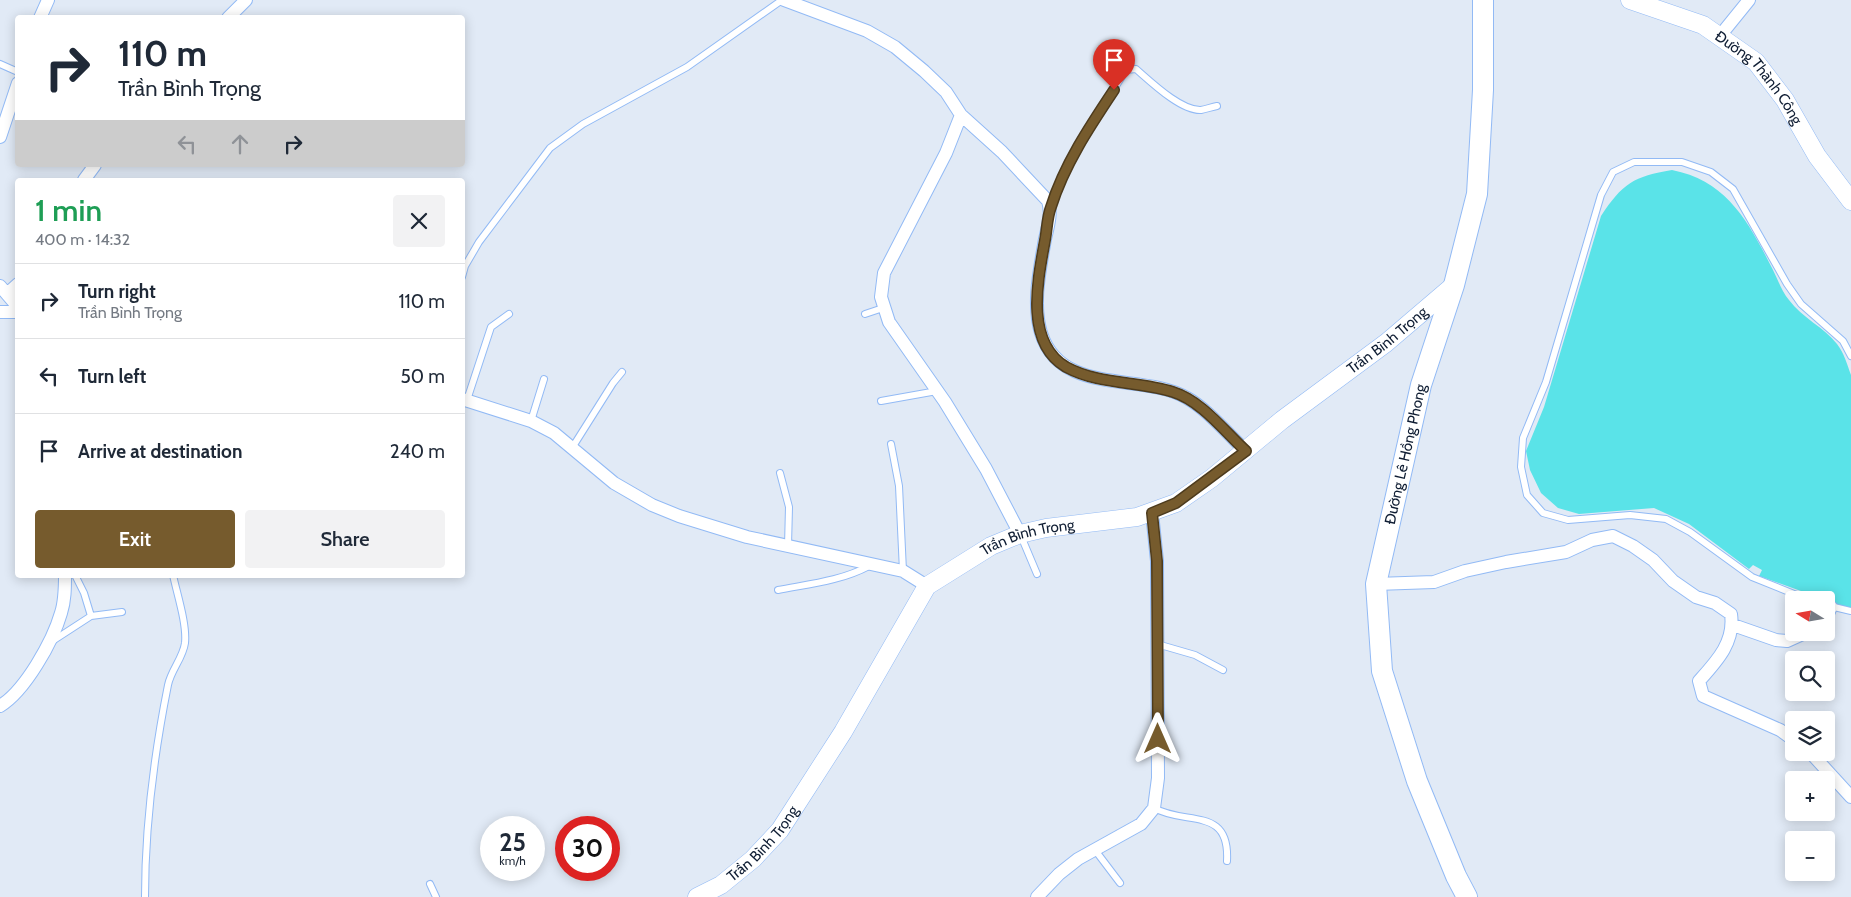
<!DOCTYPE html>
<html lang="en">
<head>
<meta charset="utf-8">
<style>
  :root { --surface:#fff; --page:#f2f2f3; --text:#1f2937; --muted:#747a83; --line:#e0e1e3; --accent:#765b2d }
  body { margin:0; font-family:Cabin,sans-serif; background:var(--page); color:var(--text); height:100vh; display:flex; flex-direction:column; font-size:19px; white-space:nowrap }
  * { box-sizing:border-box; margin:0 }
  p { font-size:16px; color:var(--muted) }
  .icon { flex:none; width:28px; height:28px; fill:none; stroke:currentColor; stroke-width:2; stroke-linecap:round; stroke-linejoin:round }
  .map { position:relative; flex:1; overflow:hidden }
  .drawer { position:absolute; left:15px; top:178px; width:450px; height:400px; display:flex; flex-direction:column; background:var(--surface); border-radius:5px; box-shadow:0 2px 12px #0003 }
  .drawer>* { flex:none }
  .guide { position:absolute; left:15px; top:15px; width:450px; height:152px; border-radius:5px; box-shadow:0 2px 12px #0003; background:#fff; color:var(--text); overflow:hidden }
  .needle { width:32px; rotate:281deg }
  .buttons { position:absolute; left:1785px; top:591px; display:grid; gap:10px }
  .buttons a { display:grid; place-items:center; width:50px; height:50px; border-radius:5px; background:var(--surface); box-shadow:0 2px 12px #0003; font-size:25px }
  .speed { position:absolute; left:480px; top:816px; display:flex; gap:10px; font-size:25px; font-weight:700; text-align:center }
  .speed>* { display:grid; place-content:center; width:65px; height:65px; border-radius:50%; background:var(--surface); box-shadow:0 2px 12px #0003; line-height:1 }
  .speed small { font-size:12px; font-weight:400 }
  .speed .limit { border:8px solid #d22; background:#fff; color:#111 }
  .pin { position:absolute; display:grid; place-items:center; width:42px; height:42px; color:#fff; margin:-51px -21px; border-radius:50% 50% 50% 0; rotate:-45deg; box-shadow:0 0 5px #0007 }
  .pin .icon { rotate:45deg }
  .me { position:absolute; width:55px; margin:-28px; rotate:0deg; stroke-linejoin:round; filter:drop-shadow(0 0 4px #0008) }
  .turn { display:flex; align-items:center; gap:18px; height:105px; padding:0 20px; font-size:22px }
  .turn .icon { width:65px; height:65px; stroke-width:2.5 }
  .turn b { display:block; font-size:35px; line-height:42px }
  .lanes { display:flex; align-items:center; height:48px; padding:0 20px; background:#0003; justify-content:center; gap:25px; direction:ltr }
  .lanes .off { opacity:.35 }
  .round { display:grid; place-items:center; flex:none; width:52px; height:52px; border-radius:5px; background:var(--page) }
  .summary { display:flex; align-items:center; justify-content:space-between; height:85px; padding:0 20px }
  h1 { font-size:30px; font-weight:600; line-height:38px; color:#1e9e55 }
  .cta { display:flex; gap:10px; margin-top:auto; padding:10px 20px }
  .cta a { flex:1; height:58px; border-radius:5px; background:var(--accent); color:#fff; font-size:20px; font-weight:600; line-height:58px; text-align:center }
  .cta a+a { background:var(--page); color:var(--text) }
  ul { padding:0; list-style:none }
  li { display:flex; align-items:center; gap:15px; height:75px; padding:0 20px; border-top:1px solid var(--line) }
  li div { flex:1 }
  li b { display:block; font-size:19px }
  li em { font-style:normal }
  .map>svg:first-child { display:block }
  .water { fill:#5ae3e8 }
  .lines { fill:none; stroke-linecap:round; stroke-linejoin:round }
  .lane-casing { stroke:#92baf5; stroke-width:8 }
  .street-casing { stroke:#92baf5; stroke-width:14 }
  .secondary-casing { stroke:#92baf5; stroke-width:19 }
  .primary-casing { stroke:#92baf5; stroke-width:22 }
  .lane { stroke:#fff; stroke-width:6 }
  .street { stroke:#fff; stroke-width:12 }
  .secondary { stroke:#fff; stroke-width:18 }
  .primary { stroke:#fff; stroke-width:20 }
  .route-casing { stroke:#4d3b1d; stroke-width:12 }
  .route { stroke:#765b2d; stroke-width:9 }
  .labels { text-anchor:middle; stroke-width:4; stroke-linejoin:round; paint-order:stroke }
  .street-label { font-size:15px; fill:#0f1d33; stroke:#e1eaf6 }
</style>
</head>
<body>
<div class="map">
<svg width="1851" height="897" viewBox="0 0 1851 897">
  <rect width="100%" height="100%" fill="#e1eaf6"/>
  <path class="water" d="M1672,170C1728,181 1749,223 1773,270C1778,280 1782,292 1789,300C1802,318 1824,327 1837,344C1844,353 1847,364 1851,375V609L1759,576L1762,570L1753,565L1749,569L1689,524L1654,508L1579,514L1558,508L1541,493L1530,470L1526,451L1544,407L1601,216C1622,184 1634,176 1672,170Z"/>
  <g class="lines">
    <defs>
      <path id="lane" d="M0,64L18,72
        M1051,207L1075,152L1126,70L1136,69C1151,82 1181,111 1201,110C1206,109 1212,107 1217,106
        M462,277L465,266L479,242L550,148L583,124L687,67L782,0
        M865,314L883,308
        M467,400L491,327L509,314
        M881,401L937,391
        M531,421L544,379
        M891,444L899,486L903,571
        M572,448L613,383L622,372
        M780,473L789,507L788,546
        M1021,536L1037,574
        M75,575L84,593L91,616
        M778,590C809,584 841,581 869,566
        M1809,600L1752,577L1690,532L1666,519L1630,515L1568,520L1543,513L1527,495L1521,467L1523,438L1546,382L1601,195L1613,172L1634,162H1682L1711,172L1733,189L1787,284L1801,304L1843,341L1851,356
        M1830,606L1851,611
        M51,642L91,616L122,612
        M1157,644L1195,655L1223,670
        M1154,808C1186,826 1230,806 1227,861
        M1095,850L1120,883
        M430,884L436,897
        M145,897C145,825 154,755 168,685C171,670 183,658 185,643C187,624 177,594 173,575"/>
      <path id="street" d="M784,0L867,31L895,47L924,71L946,92L961,115L1002,152L1048,201C1052,213 1048,226 1045,239C1040,269 1032,303 1041,333C1061,397 1143,372 1187,398C1207,409 1229,435 1246,451
        M40,18L48,0
        M228,18L246,0
        M1719,37L1749,0
        M961,115L946,153L884,273L881,297L889,322L945,402L986,469L1020,534
        M0,137L18,83
        M84,180L95,165
        M0,286L18,307
        M7,294L18,284
        M0,312H18
        M462,399L531,421L554,433L614,483L652,505L679,516L747,537L903,571L927,586
        M1376,584L1434,582L1465,571L1506,562L1566,552L1592,540L1613,536L1633,546L1653,560L1673,581L1696,597L1715,603L1731,614C1735,642 1717,661 1699,681L1703,696L1780,730L1794,740
        M1826,618L1831,607
        M1733,625L1776,640L1787,641L1807,632
        M0,706C25,691 53,641 61,613C65,601 65,588 65,575
        M1810,752L1851,797
        M1037,897L1059,874L1078,859L1141,824L1154,808L1158,778L1157,561L1152,513"/>
      <g id="secondary">
        <path id="s1" d="M1630,0L1703,25L1756,62L1785,100L1817,156L1851,201"/>
        <path id="s2" d="M697,897L721,885L753,859L780,830L843,732L927,586L991,546L1020,534L1046,528L1137,517L1176,503L1212,478L1282,420L1386,343L1454,285"/>
      </g>
      <g id="primary">
        <path id="s3" d="M1467,897L1456,876L1417,781L1382,671L1376,584L1421,385L1454,285L1477,194L1483,90V0"/>
      </g>
    </defs>
    <use href="#lane" class="lane-casing"/>
    <use href="#street" class="street-casing"/>
    <use href="#secondary" class="secondary-casing"/>
    <use href="#primary" class="primary-casing"/>
    <use href="#lane" class="lane"/>
    <use href="#street" class="street"/>
    <use href="#secondary" class="secondary"/>
    <use href="#primary" class="primary"/>
  </g>
  <g class="lines">
    <defs>
      <path id="route" d="M1114,90C1090,126 1064,165 1051,207C1047,217 1047,230 1045,240C1038,279 1024,342 1066,367C1099,385 1138,381 1173,392C1202,401 1225,432 1246,451L1176,503L1152,513L1157,561L1158,739"/>
    </defs>
    <use href="#route" class="route-casing"/>
    <use href="#route" class="route"/>
  </g>
  <g class="labels">
    <g class="street-label">
      <text dy="5" stroke="none"><textPath href="#s1" startOffset="155">Đường Thành Công</textPath></text>
      <text dy="5" stroke="none"><textPath href="#s2" startOffset="926">Trần Bình Trọng</textPath></text>
      <text dy="5" stroke="none"><textPath href="#s3" startOffset="462">Đường Lê Hồng Phong</textPath></text>
      <text dy="5" stroke="none"><textPath href="#s2" startOffset="506">Trần Bình Trọng</textPath></text>
      <text dy="5" stroke="none"><textPath href="#s2" startOffset="86">Trần Bình Trọng</textPath></text>
    </g>
  </g>
</svg>
<div class="buttons">
<a><svg class="needle" viewBox="-14 -14 28 28"><path d="M0-13l5 13h-10z" fill="#e53935"/><path d="M0 13l5-13h-10z" fill="#747a83"/></svg></a>
<a><svg class="icon" aria-label="search" viewBox="0 0 24 24"><circle cx="10" cy="10" r="6"/><path d="M15 15l6 6"/></svg></a>
<a><svg class="icon" aria-label="layers" viewBox="0 0 24 24"><path d="M12 4l9 5-9 5-9-5zM3 14l9 5 9-5"/></svg></a>
<a>+</a>
<a>−</a>
</div>
<div class="speed"><div>25<small>km/h</small></div><div class="limit">30</div></div>
<div class="pin" style="left:1114px;top:90px;background:#d93025"><svg class="icon" aria-label="arrive" viewBox="0 0 24 24"><path d="M6 21V4h12l-3 4 3 4H6"/></svg></div>
<svg class="me" style="left:1158px;top:739px" viewBox="-20 -20 40 40"><path d="M0-17L14 15 0 8-14 15z" fill="#765b2d" stroke="#fff" stroke-width="4"/></svg>
<div class="guide">
<div class="turn"><svg class="icon" aria-label="right" viewBox="0 0 24 24"><path d="M7 20v-9h11M14 6l5 5-5 5"/></svg><div><b>110 m</b>Trần Bình Trọng</div></div>
<div class="lanes"><svg class="icon off" aria-label="left" viewBox="0 0 24 24"><path d="M17 20v-9H6M10 6l-5 5 5 5"/></svg><svg class="icon off" aria-label="ahead" viewBox="0 0 24 24"><path d="M12 20V5M6 11l6-6 6 6"/></svg><svg class="icon" aria-label="right" viewBox="0 0 24 24"><path d="M7 20v-9h11M14 6l5 5-5 5"/></svg></div>
</div>
<section class="drawer">
<div class="summary"><div><h1>1 min</h1><p>400 m · 14:32</p></div><a class="round"><svg class="icon" aria-label="close" viewBox="0 0 24 24"><path d="M6 6l12 12M18 6L6 18"/></svg></a></div>
<ul>
<li><svg class="icon" aria-label="right" viewBox="0 0 24 24"><path d="M7 20v-9h11M14 6l5 5-5 5"/></svg><div><b>Turn right</b><p>Trần Bình Trọng</p></div><em>110 m</em></li>
<li><svg class="icon" aria-label="left" viewBox="0 0 24 24"><path d="M17 20v-9H6M10 6l-5 5 5 5"/></svg><div><b>Turn left</b></div><em>50 m</em></li>
<li><svg class="icon" aria-label="arrive" viewBox="0 0 24 24"><path d="M6 21V4h12l-3 4 3 4H6"/></svg><div><b>Arrive at destination</b></div><em>240 m</em></li>
</ul>
<div class="cta"><a>Exit</a><a>Share</a></div>
</section>
</div>
</body>
</html>
